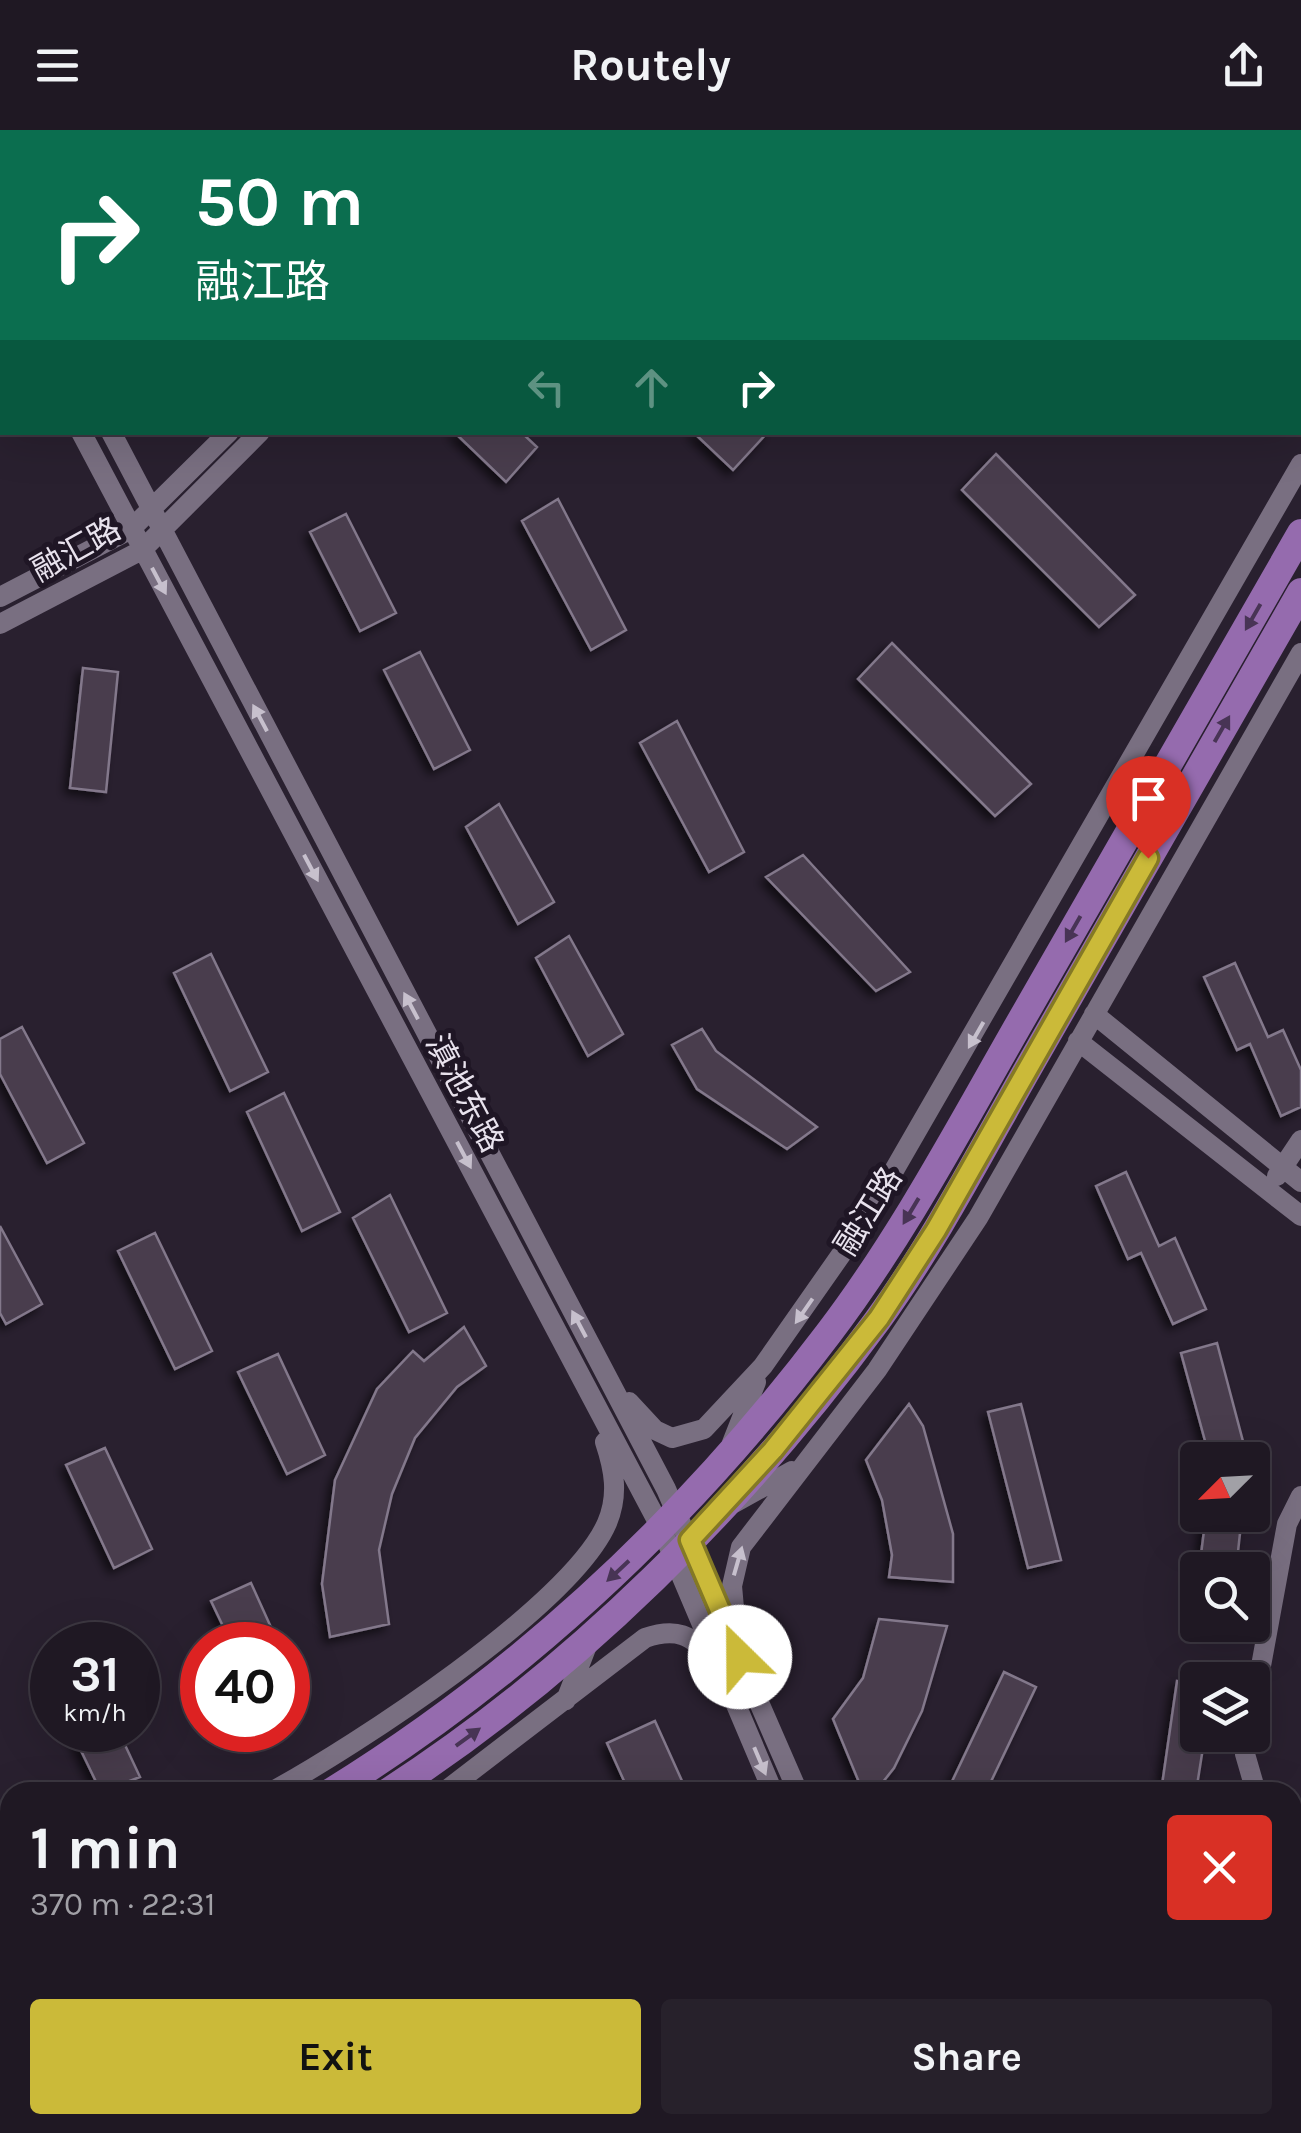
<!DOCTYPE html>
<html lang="en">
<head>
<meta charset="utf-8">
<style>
  :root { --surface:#1f1823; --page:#27212b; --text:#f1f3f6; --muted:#a1a0a6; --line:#3c3741; --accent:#cbba39 }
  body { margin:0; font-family:Karla,"Noto Sans SC",sans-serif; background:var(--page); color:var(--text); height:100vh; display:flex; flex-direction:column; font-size:38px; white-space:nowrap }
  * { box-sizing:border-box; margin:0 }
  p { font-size:32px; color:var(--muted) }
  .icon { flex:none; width:55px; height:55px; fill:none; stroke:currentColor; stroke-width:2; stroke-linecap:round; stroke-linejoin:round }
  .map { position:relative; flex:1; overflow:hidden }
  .sheet { position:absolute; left:0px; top:1652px; width:1302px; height:352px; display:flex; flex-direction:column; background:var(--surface); border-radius:30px 30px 0 0; box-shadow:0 10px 40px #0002,0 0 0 2px var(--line) }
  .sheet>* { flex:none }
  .banner { position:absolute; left:0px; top:0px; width:1302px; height:305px; box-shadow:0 10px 40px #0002,0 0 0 2px var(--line); background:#0b6e4f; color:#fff; overflow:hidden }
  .needle { width:65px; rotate:246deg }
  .fabs { position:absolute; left:1180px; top:1312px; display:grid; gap:20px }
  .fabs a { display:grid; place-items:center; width:90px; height:90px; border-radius:10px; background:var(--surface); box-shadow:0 10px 40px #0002,0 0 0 2px var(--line); font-size:50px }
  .speed { position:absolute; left:30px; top:1492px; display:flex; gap:20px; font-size:50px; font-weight:700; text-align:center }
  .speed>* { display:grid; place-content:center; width:130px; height:130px; border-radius:50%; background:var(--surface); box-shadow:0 10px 40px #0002,0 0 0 2px var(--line); line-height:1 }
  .speed small { font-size:25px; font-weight:400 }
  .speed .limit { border:15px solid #d22; background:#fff; color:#111 }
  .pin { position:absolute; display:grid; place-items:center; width:85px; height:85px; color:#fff; margin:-102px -42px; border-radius:50% 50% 50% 0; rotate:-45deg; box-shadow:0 0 10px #0007 }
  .pin .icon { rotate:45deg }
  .me { position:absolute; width:110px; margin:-55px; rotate:337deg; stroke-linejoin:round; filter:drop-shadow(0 0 8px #0008) }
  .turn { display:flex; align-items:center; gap:35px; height:210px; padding:0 30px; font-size:45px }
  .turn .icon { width:130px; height:130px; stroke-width:2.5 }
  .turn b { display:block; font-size:70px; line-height:85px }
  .lanes { display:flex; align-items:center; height:95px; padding:0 30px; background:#0003; justify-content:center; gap:50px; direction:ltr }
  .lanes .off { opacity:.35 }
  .round { display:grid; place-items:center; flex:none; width:105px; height:105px; border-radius:10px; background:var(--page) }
  .summary { display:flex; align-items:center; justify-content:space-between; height:170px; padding:0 30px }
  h1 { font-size:60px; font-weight:700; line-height:75px }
  .primary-button { display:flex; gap:20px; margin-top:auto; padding:20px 30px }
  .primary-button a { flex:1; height:115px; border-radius:10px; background:var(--accent); color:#111; font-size:40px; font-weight:700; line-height:115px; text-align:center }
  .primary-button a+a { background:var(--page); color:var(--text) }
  header { display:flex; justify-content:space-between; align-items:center; height:130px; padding:0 30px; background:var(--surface); font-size:45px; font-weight:700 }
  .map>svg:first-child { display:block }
  .building { fill:#483e4e; stroke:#83788b; stroke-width:2.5; filter:url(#shadow) }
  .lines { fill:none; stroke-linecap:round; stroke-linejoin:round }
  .minor { stroke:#796f81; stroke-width:20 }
  .major { stroke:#956bae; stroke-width:28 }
  .oneway { fill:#c7c0cd }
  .oneway2 { fill:#483455 }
  .route-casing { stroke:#847925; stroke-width:25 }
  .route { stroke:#cbba39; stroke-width:18 }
  .labels { text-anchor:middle; stroke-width:10; stroke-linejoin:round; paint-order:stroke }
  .street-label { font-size:32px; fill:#e8e2ed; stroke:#1f1625 }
</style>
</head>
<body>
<header><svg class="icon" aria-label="menu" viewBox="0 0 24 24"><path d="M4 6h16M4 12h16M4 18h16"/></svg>Routely<svg class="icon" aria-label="share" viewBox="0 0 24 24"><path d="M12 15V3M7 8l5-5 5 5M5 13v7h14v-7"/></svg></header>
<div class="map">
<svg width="1301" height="2003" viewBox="0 0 1301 2003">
  <defs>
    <filter id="shadow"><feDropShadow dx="-5" dy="5" stdDeviation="5" flood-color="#0009"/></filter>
  </defs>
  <rect width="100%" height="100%" fill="#29202f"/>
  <path class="building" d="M454,302H521L537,317L506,352Z
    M693,302H768L733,340Z
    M996,324L1135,465L1099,497L962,360Z
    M558,369L626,500L591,520L522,391Z
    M346,384L396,483L360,501L310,402Z
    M892,513L1031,654L995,686L858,549Z
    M420,522L470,620L434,639L384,540Z
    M83,538L118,542L106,662L70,658Z
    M677,591L744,722L709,742L640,613Z
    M499,674L554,772L518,794L466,697Z
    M803,725L910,842L876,861L766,747Z
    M569,806L623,904L588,926L536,828Z
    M211,824L268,942L230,961L174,843Z
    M1235,833L1268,907L1283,900L1301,940V977L1281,986L1250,914L1237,920L1204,847Z
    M22,897L84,1013L47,1033L0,944V909Z
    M702,899L716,921L817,997L787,1019L697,959L672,915Z
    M284,963L340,1082L302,1101L247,982Z
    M1126,1042L1159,1116L1175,1108L1206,1179L1173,1194L1141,1123L1128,1129L1096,1056Z
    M390,1065L447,1183L409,1202L353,1088Z
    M0,1096L42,1174L6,1194L0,1183Z
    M155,1103L212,1221L175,1239L118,1121Z
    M464,1197L486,1236L457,1257L415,1308L392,1364L379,1420L389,1494L330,1507L322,1454L335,1350L377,1259L413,1221L424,1231Z
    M1217,1213L1245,1319L1210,1329L1181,1223Z
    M278,1224L325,1325L287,1344L238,1242Z
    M909,1274L923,1296L953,1404V1452L889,1447L892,1425L882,1370L866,1330Z
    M1021,1274L1061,1430L1028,1438L988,1282Z
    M105,1318L152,1419L114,1438L66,1335Z
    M1206,1385H1242L1236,1440H1199Z
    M251,1453L279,1515H232L211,1471Z
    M879,1489L947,1496L922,1581L894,1638L875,1662H863L833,1589L863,1548Z
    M1004,1542L1036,1557L986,1662H947Z
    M1177,1551L1198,1554V1605H1205L1196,1662H1161Z
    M655,1591L687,1662H629L607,1613Z
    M71,1600H118L140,1647L101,1662Z"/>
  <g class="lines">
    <path class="minor" d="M532,2L535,0
      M563,2L565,0
      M0,91L2,95
      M0,147L2,152
      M81,302L662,1400L773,1662
      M111,302L666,1359L798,1662
      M0,467L131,399L229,302
      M0,494L142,420L260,302
      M1094,884L1301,1052
      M1078,911L1301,1086
      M1277,1046L1301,1010
      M629,1272L655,1300L672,1308L704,1299L763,1236L866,1089L1301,334
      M732,1313L756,1252
      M734,1373L792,1341
      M736,1500L732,1456L741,1417L877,1240L978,1088L1301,523
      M566,1570L590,1508
      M1252,1585L1287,1394L1301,1366
      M1249,1605L1245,1624L1256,1662
      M271,1662C354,1617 571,1476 607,1393C619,1365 614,1339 605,1312
      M444,1662L645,1508C677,1497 690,1505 714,1528
      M0,1792L10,1788
      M1292,1804L1301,1801
      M1292,1876L1301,1879
      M0,1890L10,1910
      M53,1995L57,2003
      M912,1995L915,2003
      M940,1995L944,2003"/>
    <path class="major" d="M331,1662C525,1542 690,1386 828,1204C905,1103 964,989 1027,880C1118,721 1210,562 1301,403
      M388,1662C577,1540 744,1372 877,1191C938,1107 986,1011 1038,921C1125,768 1213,615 1301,462
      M0,1826L10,1823
      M0,1856L10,1852"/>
  </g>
  <defs><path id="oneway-solid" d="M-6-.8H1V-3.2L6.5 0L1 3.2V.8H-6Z" transform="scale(2.5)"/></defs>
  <g class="oneway">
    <use href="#oneway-solid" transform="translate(159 451) rotate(62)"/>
    <use href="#oneway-solid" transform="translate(260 588) rotate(-118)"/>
    <use href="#oneway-solid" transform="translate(311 738) rotate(62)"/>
    <use href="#oneway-solid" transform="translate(411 876) rotate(-118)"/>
    <use href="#oneway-solid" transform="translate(976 905) rotate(120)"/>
    <use href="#oneway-solid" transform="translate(464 1025) rotate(62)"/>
    <use href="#oneway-solid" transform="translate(804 1181) rotate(125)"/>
    <use href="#oneway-solid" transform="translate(579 1194) rotate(-118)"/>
    <use href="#oneway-solid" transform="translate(738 1431) rotate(-74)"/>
    <use href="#oneway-solid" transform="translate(760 1631) rotate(67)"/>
  </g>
  <g class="oneway2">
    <use href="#oneway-solid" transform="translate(1253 487) rotate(120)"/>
    <use href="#oneway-solid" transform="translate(1222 599) rotate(-60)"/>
    <use href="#oneway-solid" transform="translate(1073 799) rotate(120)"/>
    <use href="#oneway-solid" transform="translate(911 1081) rotate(121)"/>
    <use href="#oneway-solid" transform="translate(618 1441) rotate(137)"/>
    <use href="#oneway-solid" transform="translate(468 1607) rotate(-36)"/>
  </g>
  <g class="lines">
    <defs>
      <path id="route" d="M740,1527L690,1410L773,1320L879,1188L936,1100L1148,728"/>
    </defs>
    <use href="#route" class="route-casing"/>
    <use href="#route" class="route"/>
  </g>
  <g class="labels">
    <g class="street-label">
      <text transform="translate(76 419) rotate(-29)" y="11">融汇路</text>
      <text transform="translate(465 963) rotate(62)" y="11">滇池东路</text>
      <text transform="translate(868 1081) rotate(-58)" y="11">融江路</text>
    </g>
  </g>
</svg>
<div class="fabs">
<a><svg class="needle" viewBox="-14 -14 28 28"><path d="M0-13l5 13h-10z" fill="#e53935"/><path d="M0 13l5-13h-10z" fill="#a1a0a6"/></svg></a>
<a><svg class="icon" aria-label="search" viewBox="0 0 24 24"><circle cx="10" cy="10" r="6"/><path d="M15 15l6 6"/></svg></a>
<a><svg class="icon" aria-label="layers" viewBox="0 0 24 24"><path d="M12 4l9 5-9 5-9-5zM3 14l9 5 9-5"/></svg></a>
</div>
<div class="speed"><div>31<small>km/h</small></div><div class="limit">40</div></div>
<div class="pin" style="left:1148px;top:728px;background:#d93025"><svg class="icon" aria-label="arrive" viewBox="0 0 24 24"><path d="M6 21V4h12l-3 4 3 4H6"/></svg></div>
<svg class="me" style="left:740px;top:1527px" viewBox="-20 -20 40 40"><circle r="19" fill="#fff"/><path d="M0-13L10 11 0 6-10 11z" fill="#cbba39"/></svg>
<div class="banner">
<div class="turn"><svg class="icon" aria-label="right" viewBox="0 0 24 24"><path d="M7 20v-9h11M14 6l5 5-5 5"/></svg><div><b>50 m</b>融江路</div></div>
<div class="lanes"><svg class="icon off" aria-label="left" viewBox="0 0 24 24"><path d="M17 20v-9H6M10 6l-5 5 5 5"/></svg><svg class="icon off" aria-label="ahead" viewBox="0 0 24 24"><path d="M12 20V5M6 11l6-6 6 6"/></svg><svg class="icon" aria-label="right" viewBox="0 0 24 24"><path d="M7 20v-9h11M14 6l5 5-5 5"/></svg></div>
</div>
<section class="sheet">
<div class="summary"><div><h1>1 min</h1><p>370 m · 22:31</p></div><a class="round" style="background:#d93025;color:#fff"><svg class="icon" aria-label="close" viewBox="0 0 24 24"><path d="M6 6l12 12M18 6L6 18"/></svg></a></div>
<div class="primary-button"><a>Exit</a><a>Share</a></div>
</section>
</div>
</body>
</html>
